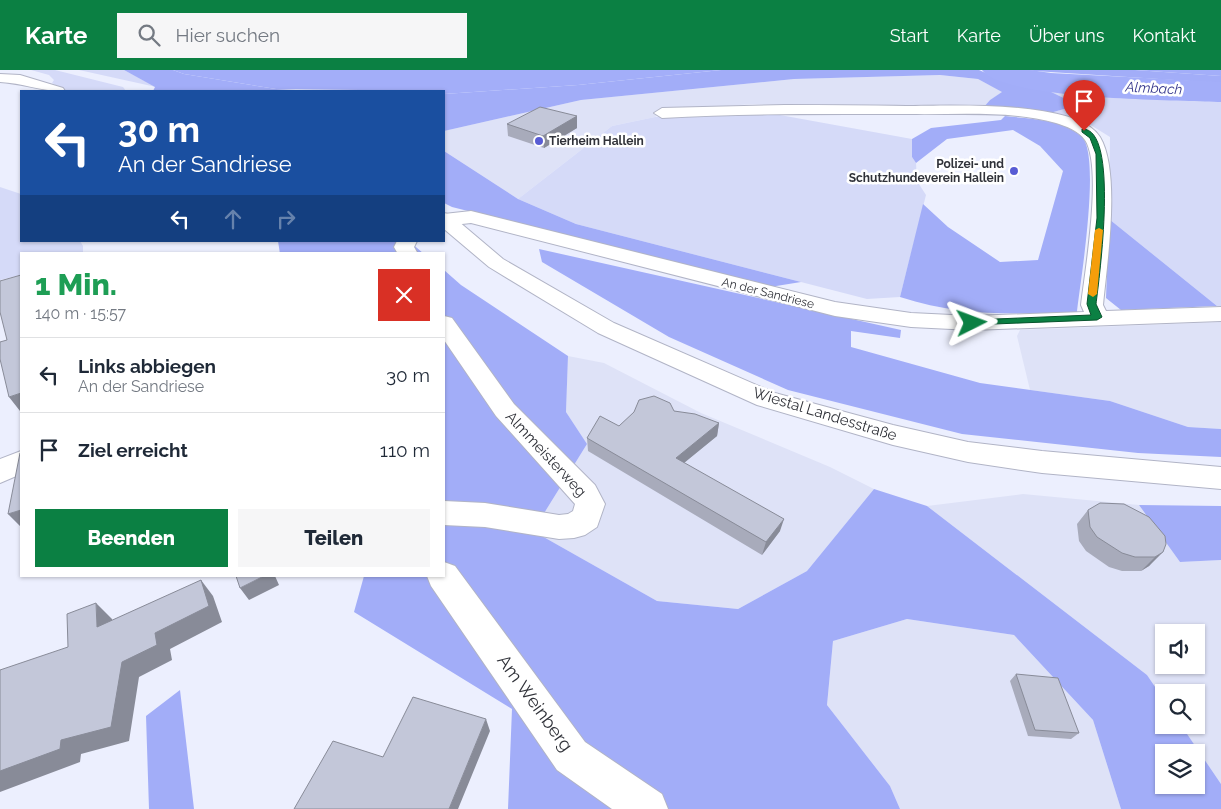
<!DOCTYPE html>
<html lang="de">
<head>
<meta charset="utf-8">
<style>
  :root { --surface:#fff; --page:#f6f6f7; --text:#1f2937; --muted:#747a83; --line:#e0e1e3; --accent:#0b8043 }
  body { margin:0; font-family:Raleway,sans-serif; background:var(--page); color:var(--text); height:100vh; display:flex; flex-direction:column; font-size:19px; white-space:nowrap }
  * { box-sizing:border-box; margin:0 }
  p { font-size:16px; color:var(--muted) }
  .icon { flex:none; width:28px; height:28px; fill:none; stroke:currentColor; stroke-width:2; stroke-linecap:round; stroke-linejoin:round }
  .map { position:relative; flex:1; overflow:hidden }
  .drawer { position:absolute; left:20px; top:182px; width:425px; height:325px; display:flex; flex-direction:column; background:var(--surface); border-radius:0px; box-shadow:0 1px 4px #0004 }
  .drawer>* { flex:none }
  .banner { position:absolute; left:20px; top:20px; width:425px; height:152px; border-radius:0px; box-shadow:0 1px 4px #0004; background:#1a4fa0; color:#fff; overflow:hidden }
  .controls { position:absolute; left:1155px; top:554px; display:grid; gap:10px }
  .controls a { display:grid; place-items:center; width:50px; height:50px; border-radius:0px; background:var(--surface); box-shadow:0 1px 4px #0004; font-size:25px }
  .pin { position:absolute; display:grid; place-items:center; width:42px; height:42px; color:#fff; margin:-51px -21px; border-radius:50% 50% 50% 0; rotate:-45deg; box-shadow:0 0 5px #0007 }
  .pin .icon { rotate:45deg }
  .me { position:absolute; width:55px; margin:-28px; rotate:87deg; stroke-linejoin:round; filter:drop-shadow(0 0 4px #0008) }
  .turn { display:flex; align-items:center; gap:18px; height:105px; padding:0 15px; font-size:22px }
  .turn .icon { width:65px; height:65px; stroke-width:2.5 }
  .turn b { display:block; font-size:35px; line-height:42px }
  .lanes { display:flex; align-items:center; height:48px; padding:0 15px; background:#0003; justify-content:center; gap:25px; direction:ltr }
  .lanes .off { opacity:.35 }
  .round { display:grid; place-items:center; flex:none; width:52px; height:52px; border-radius:0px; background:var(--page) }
  .head { display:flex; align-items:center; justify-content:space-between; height:85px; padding:0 15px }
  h1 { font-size:30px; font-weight:800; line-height:38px; color:#1e9e55 }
  .button { display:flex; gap:10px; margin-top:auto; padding:10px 15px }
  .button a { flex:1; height:58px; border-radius:0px; background:var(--accent); color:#fff; font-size:20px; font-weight:800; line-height:58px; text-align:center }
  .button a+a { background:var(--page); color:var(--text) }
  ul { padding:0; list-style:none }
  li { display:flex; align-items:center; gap:15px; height:75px; padding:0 15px; border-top:1px solid var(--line) }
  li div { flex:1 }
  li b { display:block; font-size:19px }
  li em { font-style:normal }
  header { display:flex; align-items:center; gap:30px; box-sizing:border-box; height:70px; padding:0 25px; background:var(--accent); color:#fff }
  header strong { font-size:24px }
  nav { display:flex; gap:28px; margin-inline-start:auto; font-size:18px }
  .search { width:350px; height:45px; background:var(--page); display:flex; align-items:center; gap:12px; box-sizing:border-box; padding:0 18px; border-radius:0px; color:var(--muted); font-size:19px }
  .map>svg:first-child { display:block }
  .built { fill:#dee2f7; fill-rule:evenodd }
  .green { fill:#d5daf8 }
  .forest { fill:#a2adf8; fill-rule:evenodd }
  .water { fill:#a3aef9 }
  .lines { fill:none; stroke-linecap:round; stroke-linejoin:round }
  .river { fill:#a3aef9; fill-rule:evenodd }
  .minor-casing { stroke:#b1b4c6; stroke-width:2 }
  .secondary-casing { stroke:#b1b4c6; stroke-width:2 }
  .minor { fill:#fff; fill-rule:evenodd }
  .secondary { fill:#fff; fill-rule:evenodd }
  .wall { fill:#a8abbb }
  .shaded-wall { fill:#888b98 }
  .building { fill:#c3c7d9; stroke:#888b98 }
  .route { fill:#0b8043; stroke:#07532c }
  .slow { fill:#f59e0b }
  .poi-dot { fill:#585cd4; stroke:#fff; stroke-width:2 }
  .labels { text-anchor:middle; stroke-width:5; stroke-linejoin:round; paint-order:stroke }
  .far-poi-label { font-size:12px; font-weight:bold; fill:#303239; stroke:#fff; text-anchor:start }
  .far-street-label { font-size:12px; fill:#303239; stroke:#fff }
  .far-water-label { font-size:14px; font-style:italic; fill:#37388d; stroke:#fff }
  .street-label { font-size:15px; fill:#303239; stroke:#fff }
  .near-street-label { font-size:18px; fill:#303239; stroke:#fff }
</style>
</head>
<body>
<header>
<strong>Karte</strong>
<div class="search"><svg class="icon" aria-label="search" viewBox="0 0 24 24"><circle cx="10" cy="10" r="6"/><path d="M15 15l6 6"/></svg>Hier suchen</div>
<nav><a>Start</a><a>Karte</a><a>Über uns</a><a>Kontakt</a></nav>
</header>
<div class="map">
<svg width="1221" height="739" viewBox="0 0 1221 739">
  <rect width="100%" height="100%" fill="#eceffe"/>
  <path class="built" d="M940,5L978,9L1003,22L990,30L983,38L752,34L665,41L655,47L612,56L518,129L444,81V61L581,30L794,9Z
    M1221,252V359L1188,357L1110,331L1030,320L1017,266L1020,260Z
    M568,286L604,293L701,343L830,397L874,419L807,501L738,539L657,531L533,461L587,374L566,342Z
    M1023,424L1139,435L1180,492L1221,490V714L1181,655H1196V622H1164V630L1147,605L927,436ZM1164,562H1196V595H1164Z
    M907,549L1014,565L1093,650L1121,739H900L890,716L827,635L833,571Z"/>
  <path class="green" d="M31,0H55L123,17L126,21H67L52,13L54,10L49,5Z
    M79,0H124L156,17Z
    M1045,19L1221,26V236H1217L1109,149L1110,67L1089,54L1050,43L1077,35Z
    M753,40L912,69V87L916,93L917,111L926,125L900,227L867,229L576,154L518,129L612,56L655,47Z
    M0,117L21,124V171H80L83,176V184H21V205L0,210Z"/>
  <path class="forest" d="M124,0H173L184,4L276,19L316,21H153L155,17Z
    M721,0H979L1006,12L1045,19L1078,35L1050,43L983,38L990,30L1002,22L978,9L940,5L794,9L581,30L444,61V24L578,15Z
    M1019,0H1135L1221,6V13Z
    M1005,46C1030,49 1061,49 1081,66C1102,83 1080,213 1077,242C1012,244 962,247 900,227L923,134L948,157L1000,192L1038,190L1063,101L1040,76L1013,60L947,69L916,93L912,87V69L931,58L1001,50Z
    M444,81L518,129L576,154L801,212L770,217L452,137L444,133Z
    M1109,149L1217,236L1121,240L1106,228Z
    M278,171H409L424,184H280Z
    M539,179L901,260L900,268L851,261V277L980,313L1110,331L1188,357L1221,359V387L1138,383L962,364L788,320L669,267L542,192Z
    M444,200L461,215L568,286L566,342L587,374L533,461L657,531L738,539L807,501L874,419L927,436L1147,605L1164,630V655H1181L1221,714V739H1121L1093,650L1014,565L907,549L833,571L827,635L890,716L900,739H508L512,639L354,542L364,506H444ZM1164,682H1196V715H1164Z
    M1139,435L1221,436V490L1180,492Z
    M180,620L194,739H149L146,646Z"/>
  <path class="water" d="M173,0H721L578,15L444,24V21L276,19L184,4Z
    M1135,0H1221V6Z"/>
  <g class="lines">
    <path class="river" d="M982,0H1030L1051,3L1221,12V32C1179,30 1003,30 982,0Z"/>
    <defs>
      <path id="minor" d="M785,35C826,35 866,35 906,36C947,36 1077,29 1100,67C1121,102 1107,193 1103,235L1106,241L1221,237V251L972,260L911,257L835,246L471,153L444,156V144L471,141L835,232L911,243L972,246L1084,242L1081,235C1085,201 1103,97 1085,70C1079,61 1066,56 1056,53C1009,40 957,45 909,44C826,44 744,43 662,48L654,43L662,38Z
        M397,171H417L414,177L418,184H398L394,177Z
        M444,246L452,248L514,334L595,415L605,434L597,457L585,465L574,468L559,469L485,457L444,455V431L485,433L559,445L568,444L573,441L575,434L496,346L444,270Z
        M21,381V404L0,413V389Z
        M444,492L455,496L585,672L662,724L668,739H612L557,700L431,516L427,506H444Z"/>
      <path id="secondary" d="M0,4L20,5L63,18L65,21C43,22 23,13 0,12Z
        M444,143L451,145L503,189L614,253L775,323L893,355L968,372L1042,381L1221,397V419L1042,403L968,392L893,375L757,335L598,263L489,197L444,159Z"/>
    </defs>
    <use href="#minor" class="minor-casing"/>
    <use href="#secondary" class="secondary-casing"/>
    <use href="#minor" class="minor"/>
    <use href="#secondary" class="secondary"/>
  </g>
  <path class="wall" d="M577,46V58L544,78L508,66L507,54Z
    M674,341L719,353L717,366L684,393L780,461L762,485L588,381L587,368L619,356Z
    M1088,440L1166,474L1149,496L1141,501H1122L1109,497L1086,481L1079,471L1077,454Z
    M1016,604L1079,663L1071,669L1028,666L1010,611Z"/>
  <path class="shaded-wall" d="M577,46V58L544,78L543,66Z
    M21,323V341H20L9,327Z
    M719,353L717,366L674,401L676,388Z
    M21,440V457L8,444Z
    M784,449L780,461L762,485L766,472Z
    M1163,482L1149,496L1141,501L1155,487Z
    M264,506H275L279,515L249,530L240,518Z
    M201,510L213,526L222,552L170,579L172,590L139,607L129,671L81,684L80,692L0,722V701L61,670L122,592L155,563Z
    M96,533L112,549L114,573L97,557Z
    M486,649L490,661L458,739H449Z"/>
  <path class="building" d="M540,37L577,46L543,66L507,54Z
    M21,205V323L9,327L0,289V272L7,270L0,242V211Z
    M654,326L670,333L674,341L695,344L719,353L676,388L784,449L766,472L587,368L600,346L619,356L634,342L639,330Z
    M20,383H21V440L8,444Z
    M1100,433L1124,434L1149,447L1165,466L1166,474L1163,482L1155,487H1135L1122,483L1097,467L1090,457L1088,440Z
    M236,506H264L240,518Z
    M201,510L209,536L155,563L157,575L122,592L111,657L61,670L60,679L0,701V600L68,577L67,544L96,533L97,557Z
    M1016,604L1058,608L1079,663L1035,660Z
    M413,627L486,649L449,739H294L333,671L383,687Z"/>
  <path class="route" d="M1082,59C1120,57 1099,209 1096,234L1102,247L1097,250L968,255L967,253L972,250L1091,245L1087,234L1097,148L1096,84L1090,68L1082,62Z"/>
  <path class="slow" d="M1099,158L1103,160L1097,224L1093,227L1088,224L1095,160Z"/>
  <g class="poi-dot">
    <circle cx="539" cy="71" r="5"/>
    <circle cx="1014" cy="101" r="5"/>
  </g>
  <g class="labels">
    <g class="far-poi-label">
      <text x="549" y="75">Tierheim Hallein</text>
      <text x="1004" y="98" text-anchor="end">Polizei- und<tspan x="1004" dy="14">Schutzhundeverein Hallein</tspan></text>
    </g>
    <g class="far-street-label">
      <text transform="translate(768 223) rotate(14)" y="4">An der Sandriese</text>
    </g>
    <g class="far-water-label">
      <text transform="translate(1154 18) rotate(3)" y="5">Almbach</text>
    </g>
    <g class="street-label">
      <text transform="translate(825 344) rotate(17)" y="5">Wiestal Landesstraße</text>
      <text transform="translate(546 384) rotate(47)" y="5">Almmeisterweg</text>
    </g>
    <g class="near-street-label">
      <text transform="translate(535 633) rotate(54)" y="6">Am Weinberg</text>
    </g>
  </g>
</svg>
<div class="controls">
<a><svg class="icon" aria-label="sound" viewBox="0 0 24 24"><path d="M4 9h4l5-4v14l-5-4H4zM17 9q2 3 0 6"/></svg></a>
<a><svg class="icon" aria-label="search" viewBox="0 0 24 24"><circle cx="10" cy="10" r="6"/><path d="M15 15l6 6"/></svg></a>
<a><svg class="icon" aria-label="layers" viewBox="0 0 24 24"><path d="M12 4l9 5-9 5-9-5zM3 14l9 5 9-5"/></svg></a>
</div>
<div class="pin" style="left:1084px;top:61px;background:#d93025"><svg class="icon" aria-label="arrive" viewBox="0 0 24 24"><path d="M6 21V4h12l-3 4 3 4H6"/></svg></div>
<svg class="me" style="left:972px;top:253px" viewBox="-20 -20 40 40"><path d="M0-17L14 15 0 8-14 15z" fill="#0b8043" stroke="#fff" stroke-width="4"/></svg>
<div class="banner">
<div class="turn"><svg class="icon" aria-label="left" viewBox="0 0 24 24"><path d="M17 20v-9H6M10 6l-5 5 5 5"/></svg><div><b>30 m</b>An der Sandriese</div></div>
<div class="lanes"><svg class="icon" aria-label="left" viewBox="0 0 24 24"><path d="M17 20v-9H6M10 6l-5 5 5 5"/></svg><svg class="icon off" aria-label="ahead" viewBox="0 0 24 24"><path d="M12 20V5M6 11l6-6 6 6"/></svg><svg class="icon off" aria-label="right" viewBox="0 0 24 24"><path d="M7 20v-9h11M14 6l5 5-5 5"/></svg></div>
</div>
<section class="drawer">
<div class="head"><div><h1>1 Min.</h1><p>140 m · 15:57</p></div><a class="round" style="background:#d93025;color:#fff"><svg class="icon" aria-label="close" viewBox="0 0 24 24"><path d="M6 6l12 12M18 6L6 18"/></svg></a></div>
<ul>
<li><svg class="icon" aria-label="left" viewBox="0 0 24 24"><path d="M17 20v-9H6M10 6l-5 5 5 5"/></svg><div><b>Links abbiegen</b><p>An der Sandriese</p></div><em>30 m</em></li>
<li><svg class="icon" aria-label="arrive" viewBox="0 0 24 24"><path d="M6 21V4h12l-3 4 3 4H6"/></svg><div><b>Ziel erreicht</b></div><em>110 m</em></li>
</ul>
<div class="button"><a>Beenden</a><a>Teilen</a></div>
</section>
</div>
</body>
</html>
